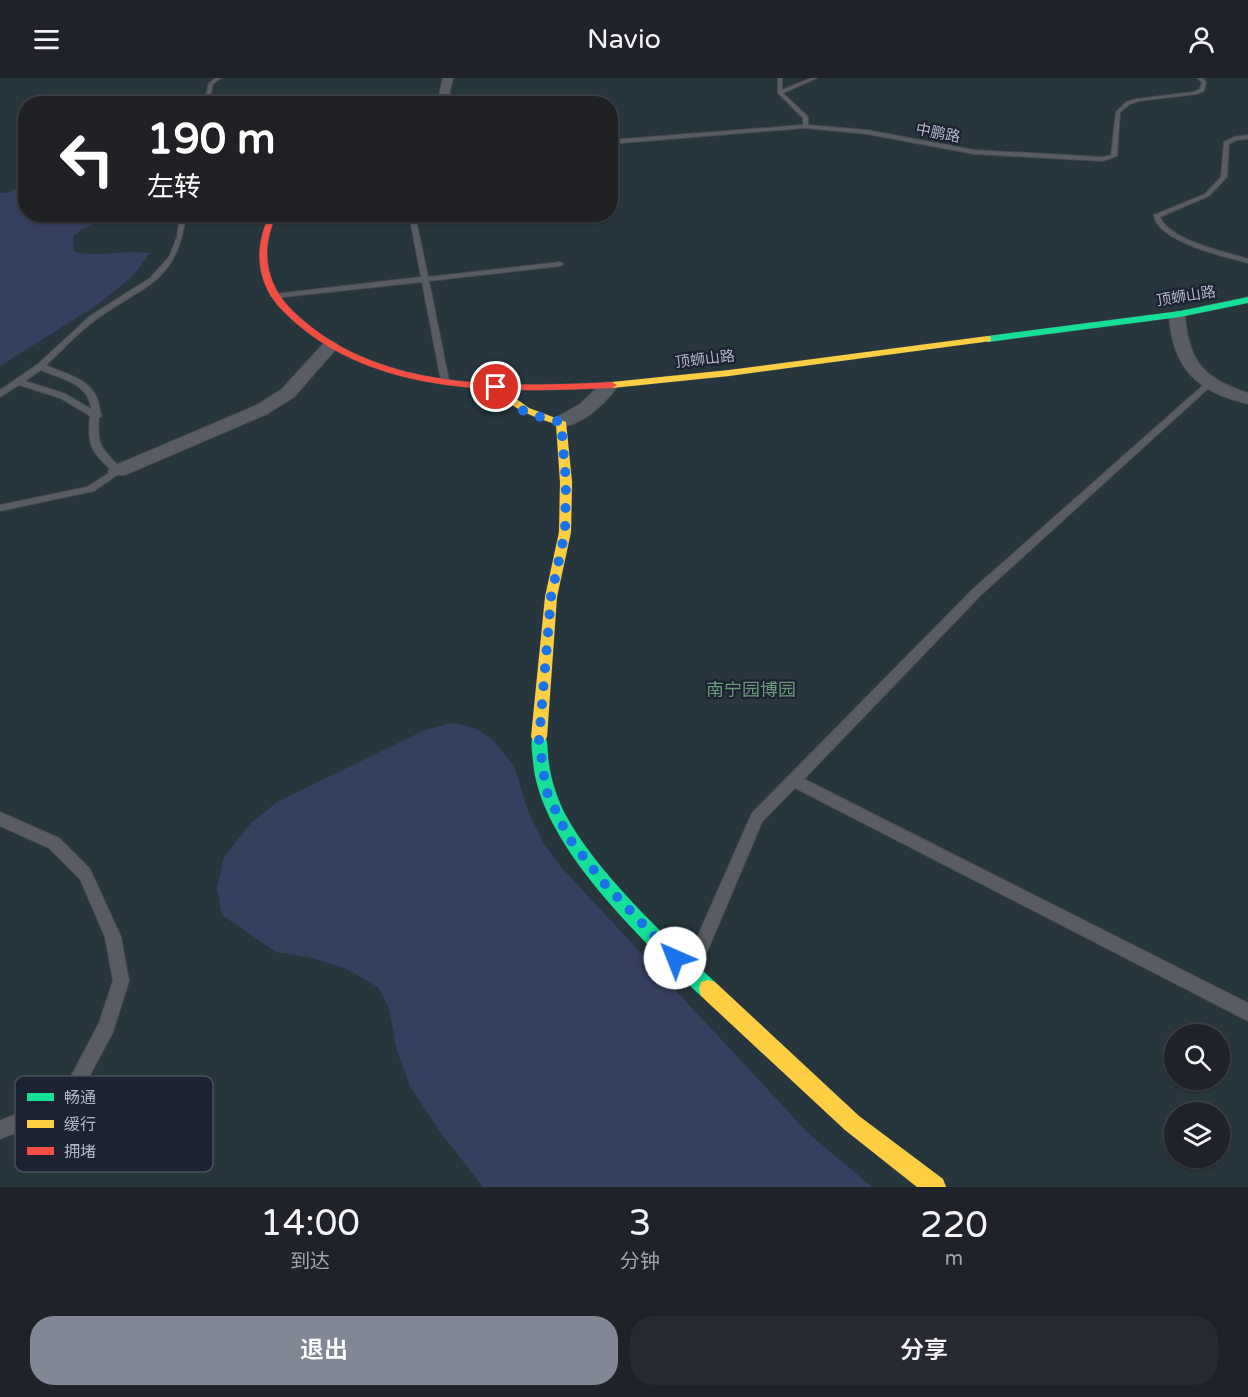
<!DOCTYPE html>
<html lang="zh">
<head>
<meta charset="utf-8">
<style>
  :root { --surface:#1f2228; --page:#272a30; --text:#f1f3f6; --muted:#a1a4a8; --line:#3c3f45; --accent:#828795 }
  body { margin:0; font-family:"Varela Round","Noto Sans SC",sans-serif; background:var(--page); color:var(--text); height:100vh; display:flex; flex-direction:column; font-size:22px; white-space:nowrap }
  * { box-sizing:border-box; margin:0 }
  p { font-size:20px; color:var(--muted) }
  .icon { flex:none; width:33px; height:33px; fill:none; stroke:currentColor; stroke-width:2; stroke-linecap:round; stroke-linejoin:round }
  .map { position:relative; height:1109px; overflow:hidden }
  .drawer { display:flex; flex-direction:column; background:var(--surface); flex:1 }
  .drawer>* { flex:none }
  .guide { position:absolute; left:18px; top:18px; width:600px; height:126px; border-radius:24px; box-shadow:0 2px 4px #0004,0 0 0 2px var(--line); background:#202124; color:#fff; overflow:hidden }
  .tools { position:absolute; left:1164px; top:946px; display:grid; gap:12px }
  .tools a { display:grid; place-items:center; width:66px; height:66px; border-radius:50%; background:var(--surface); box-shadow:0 2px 4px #0004,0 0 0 2px var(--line); font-size:30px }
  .pin { position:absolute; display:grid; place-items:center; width:51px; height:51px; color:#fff; margin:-26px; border:3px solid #fff; border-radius:50%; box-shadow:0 2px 6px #0007 }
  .me { position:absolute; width:66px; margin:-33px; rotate:316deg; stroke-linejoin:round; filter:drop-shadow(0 0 4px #0008) }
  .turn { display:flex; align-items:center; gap:21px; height:126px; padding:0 30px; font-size:27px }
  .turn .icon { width:78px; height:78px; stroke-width:2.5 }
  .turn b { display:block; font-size:42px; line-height:51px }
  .eta { display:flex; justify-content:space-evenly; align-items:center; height:102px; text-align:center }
  .eta b { font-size:36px; font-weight:600; line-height:42px }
  .button { display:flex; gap:12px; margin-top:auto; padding:12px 30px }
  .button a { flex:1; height:69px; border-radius:24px; background:var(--accent); color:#fff; font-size:24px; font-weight:600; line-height:69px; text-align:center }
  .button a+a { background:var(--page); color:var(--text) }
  header { display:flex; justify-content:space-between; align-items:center; height:78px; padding:0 30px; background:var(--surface); font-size:27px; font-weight:600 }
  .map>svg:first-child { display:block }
  .green { fill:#26363c; fill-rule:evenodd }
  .water { fill:#35405f }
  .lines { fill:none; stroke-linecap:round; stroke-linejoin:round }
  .lane-casing { stroke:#45484f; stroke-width:2 }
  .street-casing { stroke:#45484f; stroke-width:2 }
  .fast-casing { stroke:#45484f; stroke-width:1 }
  .slow-casing { stroke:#45484f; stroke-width:1 }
  .jam-casing { stroke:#45484f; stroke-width:1 }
  .lane { fill:#595c64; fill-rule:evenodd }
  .street { fill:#595c64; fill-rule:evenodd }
  .fast { fill:#16e098; fill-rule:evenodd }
  .slow { fill:#ffcf43; fill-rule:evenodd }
  .jam { fill:#f24e42; fill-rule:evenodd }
  .route { stroke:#1a73e8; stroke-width:10; stroke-dasharray:0 18 }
  .labels { text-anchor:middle; stroke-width:4.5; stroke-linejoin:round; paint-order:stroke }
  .far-street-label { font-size:15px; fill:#b2b7c8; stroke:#1c2231 }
  .park-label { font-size:18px; fill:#69997b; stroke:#1c2231 }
  .key { fill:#1c2231; stroke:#494f5e; stroke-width:1.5 }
  .key-label { font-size:16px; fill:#b2b7c8 }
</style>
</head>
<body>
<header><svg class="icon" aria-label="menu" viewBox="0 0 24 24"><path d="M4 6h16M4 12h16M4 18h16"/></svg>Navio<svg class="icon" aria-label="person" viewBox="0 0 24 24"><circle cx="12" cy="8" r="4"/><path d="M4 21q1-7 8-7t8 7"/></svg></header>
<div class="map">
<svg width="1248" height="1109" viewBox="0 0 1248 1109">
  <rect width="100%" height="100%" fill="#292d36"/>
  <path class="green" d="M0,0H1248V1109H0ZM26,26H610V136H26ZM1174,957H1220V1002H1174ZM1174,1035H1220V1080H1174Z"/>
  <path class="water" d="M25,104L26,136L116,137L82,151L73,158L74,174C100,179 124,172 150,175L133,198L97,227L0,288V115L11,114Z
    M452,645L475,650L492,661L514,688L528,733L544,766L561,789L809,1056L872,1109H483L441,1055L410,1008L397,973L389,930L378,909L345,890L308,879L276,874L222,837L217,810L224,779L251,745L277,724L425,652Z"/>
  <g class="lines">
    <defs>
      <path id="lane" d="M216,0H221L213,6L209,26H204L209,5Z
        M778,0H782V12L811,0H817L783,15L808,39V47L867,52L974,72L1103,79L1111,77L1116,34L1126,24L1136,21L1194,14L1200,11L1202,4L1197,0H1202L1206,4L1204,13L1197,16L1139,23L1130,26L1120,34L1117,78L1103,83L974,76L867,56L805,50L610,66V62L803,47V40L778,15Z
        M445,18H447L461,26H454L443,20Z
        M1248,57V61L1237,62L1229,66L1227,99L1209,118L1160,139C1170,163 1224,173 1248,181V185C1225,179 1156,163 1154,137L1205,116L1221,99L1224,64L1234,59Z
        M180,136H186C178,203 147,206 98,240C79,253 63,272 46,287C64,296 89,300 97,320C100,326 99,333 102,338L99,340C96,371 105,372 123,393L94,413L0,433V427L87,409L112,393C91,374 87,366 90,338L60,320L19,307L0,319V312L38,286L90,238L150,200L169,179L177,159ZM41,292C61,301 89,305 91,331L66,316L25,303Z
        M409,136H415L428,199L560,184L564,186L560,188L429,203L449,303L445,306L441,303L422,204L274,220L270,218L274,216L421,199Z
        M1209,302L1212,303V307L981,517L804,701L1248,925V943L795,710L762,744L699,893L693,895L687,893L685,887L752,735L973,511Z
        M0,734L59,760L90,791L121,859L129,903L113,954L82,1012L40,1045L0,1061V1043L26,1031L70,1000L99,945L113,903L105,859L80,801L49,770L0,748Z"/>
      <path id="street" d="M443,0H453L447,26H437Z
        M1177,233L1185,238C1189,284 1204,301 1248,315V326C1197,314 1173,291 1169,238Z
        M330,263L336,265L338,268L336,271L294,319L267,336L125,397H111L108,393L111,389L255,328L282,311L324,265Z
        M608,304L614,305L617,309C605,326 577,353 555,348L552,344L555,340L580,326L602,305Z"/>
      <path id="fast" d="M1248,219V225L1180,239L988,264L983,261L988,258L1180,233Z
        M539,653L544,655C549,664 547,676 549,686C551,702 557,719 564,734C595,793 665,859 715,904L717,911L715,918L708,920L701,918C643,863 538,765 533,682C532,673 530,662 534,655Z"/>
      <path id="slow" d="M988,258L991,259V263L729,298L612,310L607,307L612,304L729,292Z
        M496,306L529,330L566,344L572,404L571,454L557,519L547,659L544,663L539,665L534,663L531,659L545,519L559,454L560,404L556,346C531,339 511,330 493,311V307Z
        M708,902L715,904L859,1038L943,1101L946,1109H917L845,1052L701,918L699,911L701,904Z"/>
      <path id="jam" d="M270,136H277C260,171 265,205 292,232C375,314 503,309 612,304L617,307L612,310C500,315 368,319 283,233C256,206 253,170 270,136Z"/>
    </defs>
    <use href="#lane" class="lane-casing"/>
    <use href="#street" class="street-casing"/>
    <use href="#fast" class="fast-casing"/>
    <use href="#slow" class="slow-casing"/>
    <use href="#jam" class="jam-casing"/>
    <use href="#lane" class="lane"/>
    <use href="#street" class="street"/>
    <use href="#fast" class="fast"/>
    <use href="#slow" class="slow"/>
    <use href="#jam" class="jam"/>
  </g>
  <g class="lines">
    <path class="route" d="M496,309C519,335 528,336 561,344L566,404L565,454L551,519L539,662L546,712L568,759L604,805L675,880"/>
  </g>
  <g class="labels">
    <g class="far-street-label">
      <text transform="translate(938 55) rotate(11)" y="5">中鹏路</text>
      <text transform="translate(1186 218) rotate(-9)" y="5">顶蛳山路</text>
      <text transform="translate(705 281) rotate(-7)" y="5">顶蛳山路</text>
    </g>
    <g class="park-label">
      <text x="751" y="618">南宁园博园</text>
    </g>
  </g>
  <rect x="15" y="998" width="198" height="96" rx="9" class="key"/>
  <rect x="27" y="1015" width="27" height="8" fill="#16e098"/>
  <rect x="27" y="1042" width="27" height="8" fill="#ffcf43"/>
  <rect x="27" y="1069" width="27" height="8" fill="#f24e42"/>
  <g class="key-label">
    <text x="64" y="1025">畅通</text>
    <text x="64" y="1052">缓行</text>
    <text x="64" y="1079">拥堵</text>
  </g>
</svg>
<div class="tools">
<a><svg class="icon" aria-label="search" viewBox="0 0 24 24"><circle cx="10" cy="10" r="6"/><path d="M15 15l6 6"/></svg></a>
<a><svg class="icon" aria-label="layers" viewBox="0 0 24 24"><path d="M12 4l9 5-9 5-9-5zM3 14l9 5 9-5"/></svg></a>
</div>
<div class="pin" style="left:496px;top:309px;background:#d93025"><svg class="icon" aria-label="arrive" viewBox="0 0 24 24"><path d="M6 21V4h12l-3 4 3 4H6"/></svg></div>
<svg class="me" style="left:675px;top:880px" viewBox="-20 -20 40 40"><circle r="19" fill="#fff"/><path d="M0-13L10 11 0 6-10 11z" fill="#1a73e8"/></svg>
<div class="guide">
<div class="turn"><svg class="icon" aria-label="left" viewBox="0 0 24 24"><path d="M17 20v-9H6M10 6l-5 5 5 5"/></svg><div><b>190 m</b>左转</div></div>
</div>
</div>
<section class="drawer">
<div class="eta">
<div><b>14:00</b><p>到达</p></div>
<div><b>3</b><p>分钟</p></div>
<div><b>220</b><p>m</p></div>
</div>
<div class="button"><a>退出</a><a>分享</a></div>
</section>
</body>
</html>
